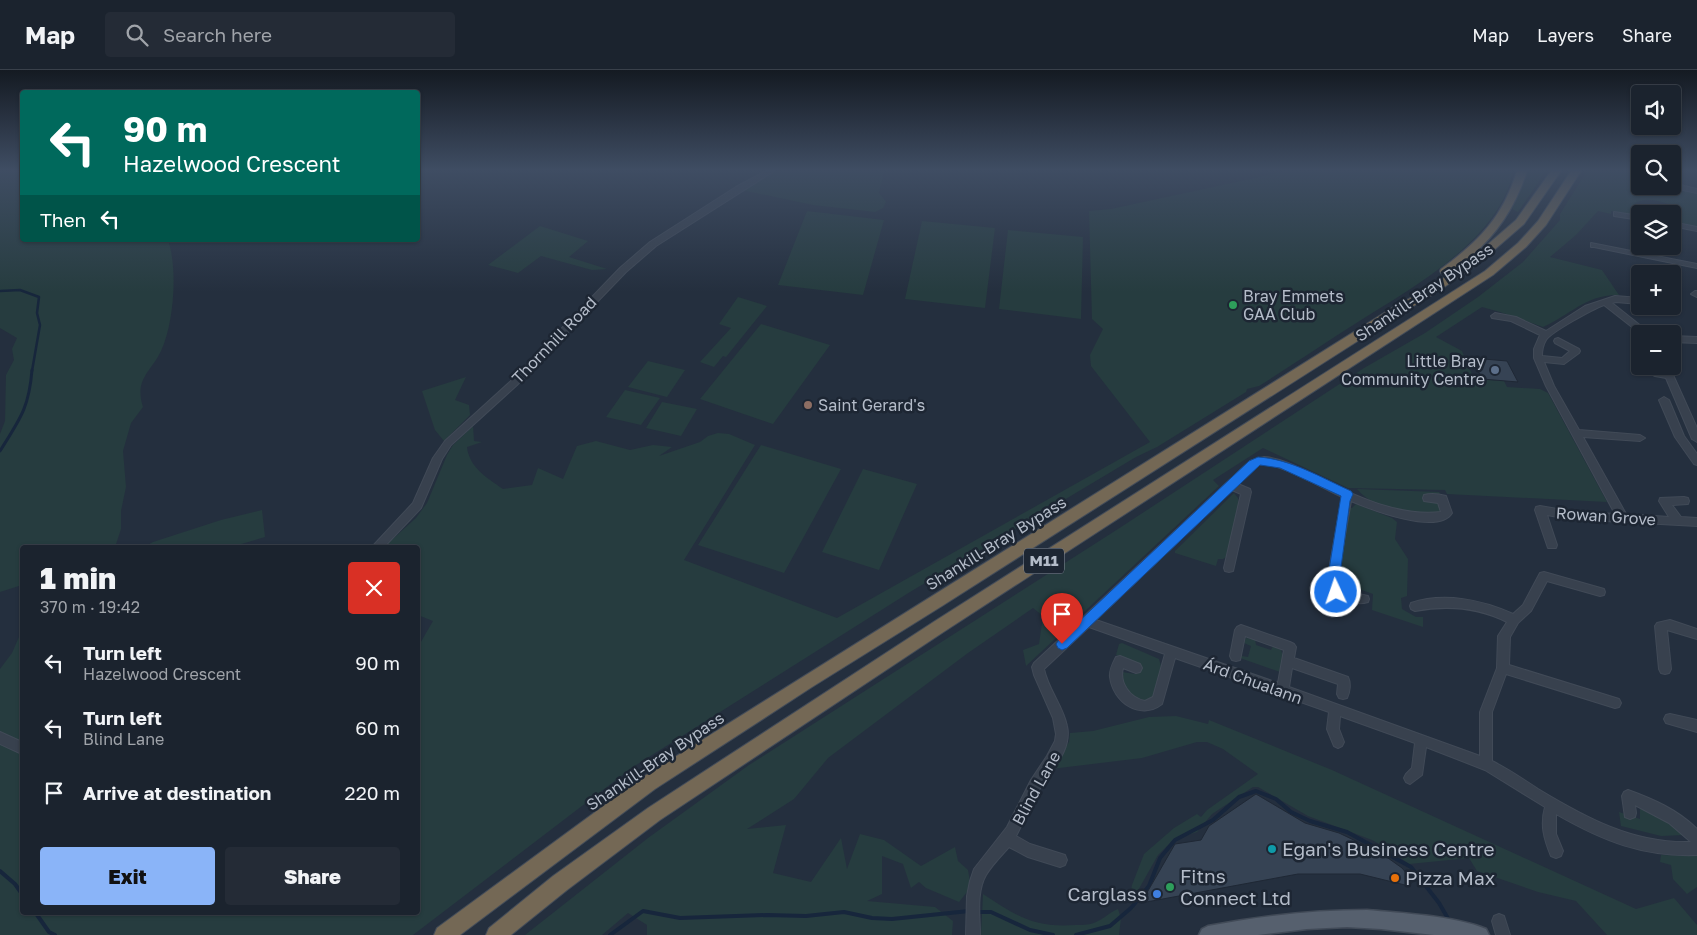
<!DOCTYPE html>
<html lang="en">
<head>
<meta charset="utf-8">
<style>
  :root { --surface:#1b232e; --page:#242b36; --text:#f1f3f6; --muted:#a0a4aa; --line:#39404a; --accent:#8ab4f8 }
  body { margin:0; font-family:"Golos Text",sans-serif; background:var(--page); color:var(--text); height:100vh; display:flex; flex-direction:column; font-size:19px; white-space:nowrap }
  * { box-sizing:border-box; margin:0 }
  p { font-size:16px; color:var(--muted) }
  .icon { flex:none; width:28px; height:28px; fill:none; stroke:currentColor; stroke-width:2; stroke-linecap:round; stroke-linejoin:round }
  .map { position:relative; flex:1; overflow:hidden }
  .details { position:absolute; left:20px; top:475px; width:400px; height:370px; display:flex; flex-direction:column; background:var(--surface); border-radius:5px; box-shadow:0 1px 4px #0004,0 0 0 1px var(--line) }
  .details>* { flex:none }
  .top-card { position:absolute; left:20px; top:20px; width:400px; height:152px; border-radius:5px; box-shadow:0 1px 4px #0004,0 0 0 1px var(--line); background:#00695c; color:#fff; overflow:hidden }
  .buttons { position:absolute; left:1631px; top:15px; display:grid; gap:10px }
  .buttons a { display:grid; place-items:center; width:50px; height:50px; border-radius:5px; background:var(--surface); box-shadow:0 1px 4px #0004,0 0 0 1px var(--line); font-size:25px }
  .pin { position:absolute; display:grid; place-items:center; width:42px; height:42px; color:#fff; margin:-51px -21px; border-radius:50% 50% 50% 0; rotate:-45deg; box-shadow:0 0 5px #0007 }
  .pin .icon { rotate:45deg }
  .me { position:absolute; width:55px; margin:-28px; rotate:357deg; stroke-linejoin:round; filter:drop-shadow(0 0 4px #0008) }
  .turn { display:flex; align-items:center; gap:18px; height:105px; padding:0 20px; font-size:22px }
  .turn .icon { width:65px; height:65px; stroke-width:2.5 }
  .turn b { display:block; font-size:35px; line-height:42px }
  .then { display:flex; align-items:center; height:48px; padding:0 20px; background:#0003; gap:10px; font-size:19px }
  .round { display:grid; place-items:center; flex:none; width:52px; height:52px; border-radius:5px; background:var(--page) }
  .headline { display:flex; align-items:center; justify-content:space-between; height:85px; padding:0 20px }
  h1 { font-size:30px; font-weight:800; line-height:38px }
  .cta { display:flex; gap:10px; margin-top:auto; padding:10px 20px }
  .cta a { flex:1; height:58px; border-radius:5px; background:var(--accent); color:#111; font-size:20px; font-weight:800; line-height:58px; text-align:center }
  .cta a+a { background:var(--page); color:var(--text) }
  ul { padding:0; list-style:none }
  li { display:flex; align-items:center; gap:15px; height:65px; padding:0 20px }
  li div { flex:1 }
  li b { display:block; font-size:19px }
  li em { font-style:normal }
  header { display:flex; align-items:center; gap:30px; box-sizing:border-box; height:70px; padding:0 25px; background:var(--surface); border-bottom:1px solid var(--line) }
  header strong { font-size:24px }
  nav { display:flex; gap:28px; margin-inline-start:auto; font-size:18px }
  .search { width:350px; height:45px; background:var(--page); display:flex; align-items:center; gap:12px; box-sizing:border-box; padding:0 18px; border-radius:5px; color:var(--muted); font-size:19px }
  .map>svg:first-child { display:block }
  .green { fill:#263c3f }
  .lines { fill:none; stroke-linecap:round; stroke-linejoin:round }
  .stream-far2 { stroke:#17263c; stroke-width:2.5 }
  .stream-far1 { stroke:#17263c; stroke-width:3 }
  .stream { stroke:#17263c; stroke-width:4 }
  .building { fill:#364354; stroke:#1f2835 }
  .minor-casing { stroke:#414a57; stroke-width:2 }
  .major-casing { stroke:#414a57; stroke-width:3 }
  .highway-casing { stroke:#434c59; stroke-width:2 }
  .minor { fill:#38414e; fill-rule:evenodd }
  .major { fill:#56606e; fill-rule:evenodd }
  .highway { fill:#746855; fill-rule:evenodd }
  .route { fill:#1a73e8; stroke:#114b97 }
  .leisure-dot { fill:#2e9e5b; stroke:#1d2633; stroke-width:2 }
  .service-dot { fill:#5c6f8a; stroke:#1d2633; stroke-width:2 }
  .education-dot { fill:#8d6e63; stroke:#1d2633; stroke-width:2 }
  .culture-dot { fill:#0f9aa8; stroke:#1d2633; stroke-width:2 }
  .food-dot { fill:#e8710a; stroke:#1d2633; stroke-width:2 }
  .shop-dot { fill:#3f7fe0; stroke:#1d2633; stroke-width:2 }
  .labels { text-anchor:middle; stroke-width:5; stroke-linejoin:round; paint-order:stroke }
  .shield { fill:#1d2633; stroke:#878f9c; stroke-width:1 }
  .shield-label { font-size:15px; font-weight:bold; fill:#b4bcc9 }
  .street-label { font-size:16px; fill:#b4bcc9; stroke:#1d2633 }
  .poi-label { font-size:16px; fill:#b4bcc9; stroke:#1d2633; text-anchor:start }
  .near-poi-label { font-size:19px; fill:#b4bcc9; stroke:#1d2633; text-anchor:start }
</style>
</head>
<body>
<header>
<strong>Map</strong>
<div class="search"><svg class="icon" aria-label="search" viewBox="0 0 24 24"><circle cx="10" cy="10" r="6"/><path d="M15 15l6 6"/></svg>Search here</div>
<nav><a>Map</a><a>Layers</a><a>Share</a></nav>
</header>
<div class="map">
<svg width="1697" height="865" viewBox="0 0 1697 865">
  <rect width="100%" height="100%" fill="#242f3e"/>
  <path class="green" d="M0,101H22V170H168C178,198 174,254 161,281C151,302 134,309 143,337L131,353L123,381L126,417L121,441V459L115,477L22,478V515L0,522V364L5,351L6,305L14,290L12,279L17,268L0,258Z
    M776,101H884L879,123L886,132L883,138L875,142L813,135L742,120Z
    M1287,101H1513C1500,170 1413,217 1358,252C1325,273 1292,295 1259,316L1247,319L1246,322L1157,377L1136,387L910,522L633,697L413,865H0V599L12,583L22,560V842H418V577L433,551L418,545V478L384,477L416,448L427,433L447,385L453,375L473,356L474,371L482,372L467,377C469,397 487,408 503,419L532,415L538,398L563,409L577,376L596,371L630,380L653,375L672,377L659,386L700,372L708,366L718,363L729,364L755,375L684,490L837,548L1150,372L1091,296L1090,285L1103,259L1092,249L1089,141L1111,139Z
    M1525,101H1546L1518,142L1512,139Z
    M1587,101H1640V116H1672L1697,121V157L1675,152L1678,137C1664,133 1645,124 1633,135L1632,139L1637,146L1611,141V144L1598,141L1576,165L1550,187L1602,200L1619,225C1587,224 1570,245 1543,257L1500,242L1482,237L1436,267L1462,281L1474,309L1504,311L1507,317L1540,319L1548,323L1607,432L1447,424L1445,420L1348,418L1263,378L1213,410L1219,416L1026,596L1023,580L1039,574L1043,546L1033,538L968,583L828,688L794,729L747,759L786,755L773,803L811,812L841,768L847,799L860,764L884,770L921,796L955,777L958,791L968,800L971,817L959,832L926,818L919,812L911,818L903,794L882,786V824L867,831L935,837L953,851L952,865H647V855L628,843L602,865H525L648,768L749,695L1118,459L1364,298L1425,263L1478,227L1523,192L1560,150V144Z
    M807,141L884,150L863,225L778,215Z
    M922,151L995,158L985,238L905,229Z
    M540,156L588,171L569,187L607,199L592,200L541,186L518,203L488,195Z
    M1008,160L1083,167L1081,249L999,239Z
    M738,227L767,236L726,287L723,286L714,297L700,292L731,258L719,254Z
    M761,254L830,275L773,354L700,329Z
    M648,291L685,300L667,327L628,317Z
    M466,307L455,330L469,335L470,345L444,371L435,360L422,321Z
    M625,320L660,328L641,355L606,347Z
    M662,332L697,339L681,366L646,358Z
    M761,375L841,399L784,503L698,475Z
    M863,399L917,414L879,500L822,482Z
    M1357,419L1439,422L1440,424H1425L1427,431L1436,432L1441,439L1440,442C1412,443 1377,443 1357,419Z
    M1234,423L1238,428L1239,436L1226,487L1223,489H1218L1216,496L1175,483V481Z
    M1356,434L1392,448L1397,452L1395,469L1408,489L1407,526L1401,528L1402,539L1416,547H1423V557L1372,540L1373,524L1359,519L1354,524L1344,522L1338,515L1348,438H1352Z
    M262,440L265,467L231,477H144L153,472L221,450Z
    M1246,568L1255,569L1256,575L1271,580L1273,576L1281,580L1283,586L1280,602L1240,588L1242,586L1248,587L1251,576L1244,573Z
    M1122,573L1159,589L1161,596L1153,631L1149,634L1133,630L1119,608L1122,602L1135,604L1138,593L1116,585L1119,574Z
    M1176,646L1208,654L1209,650L1332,700L1636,839L1674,828L1697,855V865H1607L1576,831L1538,822L1477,801L1469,788L1409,794L1385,777L1372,770L1308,746L1258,717H1253L1212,744L1197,762L1173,770L1158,785L1136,824L1133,841L1130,827L1132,815L1144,784L1174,758L1197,744L1201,747L1207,740L1258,704L1223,679L1207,672H1197L1142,688L1051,699L1069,672L1070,663L1093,661L1149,647Z
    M1640,737L1654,741L1684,765L1661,766L1621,756L1619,742L1640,749Z
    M1661,785L1697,786V817L1687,824L1673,809L1671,795L1660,792Z
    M983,824C1017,846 1033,858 1076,855C1083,855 1092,855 1098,851C1105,848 1110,842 1118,839L1121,848L1119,865H981Z"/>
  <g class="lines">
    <path class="stream-far2" d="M0,221L20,220L39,227L37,243L40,255L32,301"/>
    <path class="stream-far1" d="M0,381C20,349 29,338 32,300"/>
    <path class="stream" d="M0,801L15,814L22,824
      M35,842L49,862L55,865
      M975,842H991L1030,860L1053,865
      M610,865L643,841L680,848L767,845L806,846L844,842L872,848L892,849L969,841
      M1076,865L1110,856L1131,838L1149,816L1160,788L1175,770L1213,750L1239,727L1256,721L1276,729L1291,742L1310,751L1347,762L1411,797L1439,833L1450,852"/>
  </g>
  <path class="building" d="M1472,288L1507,291L1518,312L1482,309Z
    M1256,724L1305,753L1339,763L1381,783L1402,798L1413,811L1409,816L1360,804H1298L1141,833L1175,774L1201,770L1209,756Z"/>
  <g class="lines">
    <defs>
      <path id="minor" d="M766,101H774L656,176L626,202L517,315L451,375L442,389L421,438L383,478H371L413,433L433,388L445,371L511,311L620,198L650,172L736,117Z
        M1672,113L1697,119V123L1669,117L1672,116Z
        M1614,142L1640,146V150L1614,146Z
        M1672,152L1697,157V161L1672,156Z
        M1591,173L1697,194V198L1594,177H1591Z
        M1695,221H1697V227L1691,224Z
        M1615,226L1640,228V234L1616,232L1612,233L1651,264H1641L1604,235C1593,239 1551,262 1546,270C1543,275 1542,280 1542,286L1562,288L1570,281L1555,273L1554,271L1555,269L1558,268L1579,279L1580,281L1579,283L1564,294L1544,292L1554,316L1579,360L1640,365L1645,368L1640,371L1583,367L1626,444L1669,447L1659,431L1660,428L1684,427L1688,428L1689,431L1688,434L1672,435L1681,447L1697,448V456L1569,449L1547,445L1557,475L1556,478H1548L1547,475L1535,440L1536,437L1540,436L1569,441L1615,444L1546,316L1534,288V279L1540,265L1511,251L1492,248L1491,246L1495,243L1516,247L1546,261L1585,236Z
        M1672,266L1697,267V273L1672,272Z
        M1639,294L1640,296H1650L1663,302L1661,296H1669L1697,358V372L1692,369L1666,308L1655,306L1639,298L1638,296Z
        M1664,327L1669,330L1684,366L1697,384V395L1694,394L1675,367L1659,330Z
        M1264,387C1282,388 1299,398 1314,406C1354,425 1396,447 1441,442L1438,433L1424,431L1423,428L1424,425C1431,423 1439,424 1446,426L1452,443C1438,466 1370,439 1351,431L1340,494L1339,516L1345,521L1368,526L1369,529L1368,532C1356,536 1334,529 1328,518L1330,494L1342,427C1326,420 1273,389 1259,395C1251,399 1244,408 1238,414L1250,419L1251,422L1233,501L1229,502L1225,501L1224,498L1241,424L1232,420L1096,550L1278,613L1284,580L1245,566L1240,590L1236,591L1232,590L1230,586L1235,560L1237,557L1241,555L1290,572L1294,574L1296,577L1294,588L1348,607C1351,613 1350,622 1347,628L1343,629L1339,628L1337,624L1338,614L1292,598L1289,617L1480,686V642L1497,598L1498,566L1507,552C1477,537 1447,535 1415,541L1411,539L1410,536L1411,533C1444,522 1483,530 1513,544L1523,535L1540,503L1544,502L1604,519L1605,522L1604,525L1600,526L1547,511L1531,541L1518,553L1510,567L1509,595L1619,629L1621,633L1619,637L1615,638L1506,604L1492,642V691C1508,699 1523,709 1538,719C1586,748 1634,774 1691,772L1669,753L1635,735L1636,743L1635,747L1630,749L1625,747L1622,726L1624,722L1628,720C1653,729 1678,740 1697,759V785C1643,787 1603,771 1556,744V764L1563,781L1561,786L1556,788L1551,786C1544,769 1540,755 1545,737L1485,700L1426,677L1422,705L1410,714L1406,712L1404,708L1406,704L1412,698L1415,673L1340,646L1339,659L1344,672L1342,676L1338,678L1334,676L1327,659L1329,642L1175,588L1162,634C1140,651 1113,632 1110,607C1109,600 1113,593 1116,587L1120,586L1140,594L1142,598L1140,602L1136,603L1123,598C1119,613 1130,628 1145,631L1153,627L1165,584L1089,557L1044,599C1048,619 1063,636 1067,656C1073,682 1047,704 1036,725C1029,738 1023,753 1016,766L1030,774L1065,785L1067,790L1065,795L1060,797L1028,787L1009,777C1001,786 992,795 986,805C976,822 980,847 980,865H966L967,826L970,811L974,799L1007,757L1031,710L1047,686L1055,671L1056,664L1053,648L1034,605L1032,597L1034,593L1250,391Z
        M1670,550L1697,559V569L1667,560L1671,599L1669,603L1665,604L1661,603L1659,599L1655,556L1657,553Z
        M1670,644L1697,650V662L1666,653L1664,649L1666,645Z
        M0,662L22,672V684L0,674Z
        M1499,844L1504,846L1510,865H1496L1492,851L1494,846Z"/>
      <path id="major" d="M1367,840C1400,843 1456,846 1486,859L1489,865H1434L1381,859L1347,857L1307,859L1258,865H1199L1202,859L1208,856C1261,846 1313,840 1367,840Z"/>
      <path id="highway" d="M1517,101H1527C1515,139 1493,171 1461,194C1455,199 1449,205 1441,203L1440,201L1441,199C1480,170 1502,148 1517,101Z
        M1551,101H1561L1524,154L1479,193L1437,222L1400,244L942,536L812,617L655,719L460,865H434L437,858L643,707L1392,238L1429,218L1471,189L1516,150Z
        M1571,101H1581L1546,155L1526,177L1493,205L945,561L660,750L567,820L511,865H486L489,858L553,806L648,738L935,551L1485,201L1518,173L1538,151Z"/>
    </defs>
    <use href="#minor" class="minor-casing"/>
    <use href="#major" class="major-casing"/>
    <use href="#highway" class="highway-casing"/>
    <use href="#minor" class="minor"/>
    <use href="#major" class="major"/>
    <use href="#highway" class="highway"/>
  </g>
  <linearGradient id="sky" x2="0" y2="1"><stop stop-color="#141a22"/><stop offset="0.45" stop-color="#3f4d63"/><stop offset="1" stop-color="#3f4d63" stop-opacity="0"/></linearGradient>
  <rect width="1697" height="222" fill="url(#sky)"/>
  <path class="route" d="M1258,387C1291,389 1322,408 1351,421L1353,424L1350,431L1339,512L1342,522L1340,525H1332L1327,512L1341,426L1280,398L1260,395L1067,578L1062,580L1058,578L1056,574L1058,571L1249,391Z"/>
  <g class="leisure-dot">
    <circle cx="1233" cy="235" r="5"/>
    <circle cx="1170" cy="817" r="5"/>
  </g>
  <circle class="service-dot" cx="1495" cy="300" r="5"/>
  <circle class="education-dot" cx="808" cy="335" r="5"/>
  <circle class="culture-dot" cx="1272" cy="779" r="5"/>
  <circle class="food-dot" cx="1395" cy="808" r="5"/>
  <circle class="shop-dot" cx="1157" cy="824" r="5"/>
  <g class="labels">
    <rect class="shield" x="1024" y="478.5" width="40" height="25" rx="4"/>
    <g class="shield-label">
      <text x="1044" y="496">M11</text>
    </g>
    <g class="street-label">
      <text transform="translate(1424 222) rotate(-34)" y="6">Shankill-Bray Bypass</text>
      <text transform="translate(554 270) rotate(-46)" y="6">Thornhill Road</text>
      <text transform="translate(1606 446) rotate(4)" y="6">Rowan Grove</text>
      <text transform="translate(996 473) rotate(-32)" y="6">Shankill-Bray Bypass</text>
      <text transform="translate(1253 611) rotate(20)" y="6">Árd Chualann</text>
      <text transform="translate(655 691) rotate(-34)" y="6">Shankill-Bray Bypass</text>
      <text transform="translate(1036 718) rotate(-61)" y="6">Blind Lane</text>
    </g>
    <g class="poi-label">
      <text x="1243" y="232">Bray Emmets<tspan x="1243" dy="18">GAA Club</tspan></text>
      <text x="1485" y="297" text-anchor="end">Little Bray<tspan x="1485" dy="18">Community Centre</tspan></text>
      <text x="818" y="341">Saint Gerard's</text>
    </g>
    <g class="near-poi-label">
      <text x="1282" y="786">Egan's Business Centre</text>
      <text x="1180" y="813">Fitns<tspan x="1180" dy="22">Connect Ltd</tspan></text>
      <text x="1405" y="815">Pizza Max</text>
      <text x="1147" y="831" text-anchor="end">Carglass</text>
    </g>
  </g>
</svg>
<div class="buttons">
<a><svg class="icon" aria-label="sound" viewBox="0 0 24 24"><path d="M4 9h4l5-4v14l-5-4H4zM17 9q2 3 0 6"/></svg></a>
<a><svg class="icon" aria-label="search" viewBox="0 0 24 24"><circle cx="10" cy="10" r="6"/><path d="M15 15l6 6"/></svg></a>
<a><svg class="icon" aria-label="layers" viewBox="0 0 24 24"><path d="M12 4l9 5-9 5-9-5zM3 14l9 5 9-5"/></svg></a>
<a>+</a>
<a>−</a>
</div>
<div class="pin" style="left:1062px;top:574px;background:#d93025"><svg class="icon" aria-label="arrive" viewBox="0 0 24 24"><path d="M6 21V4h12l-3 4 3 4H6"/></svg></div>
<svg class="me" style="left:1336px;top:522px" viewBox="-20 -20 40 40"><circle r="17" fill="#1a73e8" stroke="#fff" stroke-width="3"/><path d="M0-11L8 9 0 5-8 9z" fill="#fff"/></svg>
<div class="top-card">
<div class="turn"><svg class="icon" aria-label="left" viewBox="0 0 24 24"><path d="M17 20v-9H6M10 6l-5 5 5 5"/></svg><div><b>90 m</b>Hazelwood Crescent</div></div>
<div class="then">Then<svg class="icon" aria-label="left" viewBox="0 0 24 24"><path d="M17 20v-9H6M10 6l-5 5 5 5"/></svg></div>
</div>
<section class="details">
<div class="headline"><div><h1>1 min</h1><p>370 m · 19:42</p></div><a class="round" style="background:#d93025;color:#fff"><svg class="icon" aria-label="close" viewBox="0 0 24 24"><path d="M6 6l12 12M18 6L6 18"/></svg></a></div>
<ul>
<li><svg class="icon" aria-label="left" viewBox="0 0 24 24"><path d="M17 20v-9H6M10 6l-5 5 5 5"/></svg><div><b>Turn left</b><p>Hazelwood Crescent</p></div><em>90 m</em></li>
<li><svg class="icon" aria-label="left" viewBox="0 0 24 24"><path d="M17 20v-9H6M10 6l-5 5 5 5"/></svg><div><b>Turn left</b><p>Blind Lane</p></div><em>60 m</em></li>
<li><svg class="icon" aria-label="arrive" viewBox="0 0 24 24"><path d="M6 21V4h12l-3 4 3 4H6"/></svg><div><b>Arrive at destination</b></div><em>220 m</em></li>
</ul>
<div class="cta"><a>Exit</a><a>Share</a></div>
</section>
</div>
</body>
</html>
